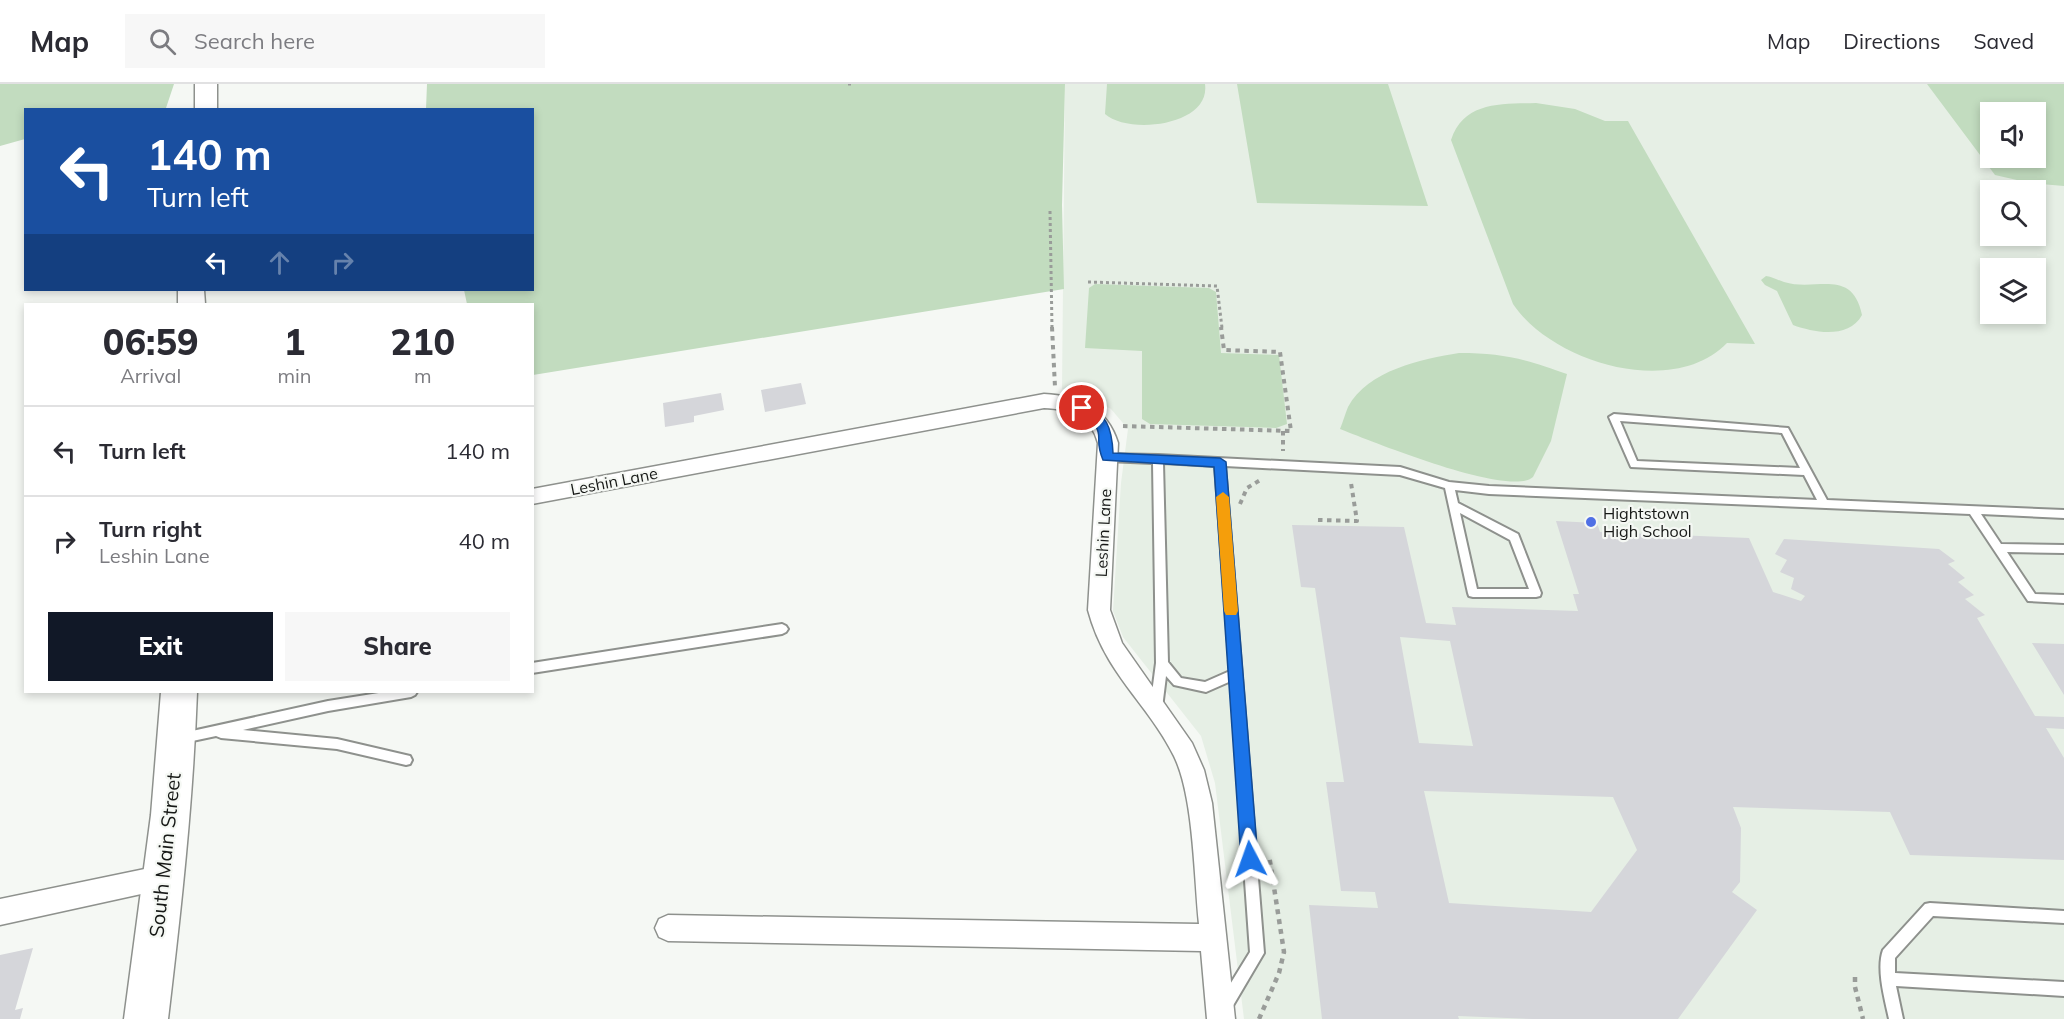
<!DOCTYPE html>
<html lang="en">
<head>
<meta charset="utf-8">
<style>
  :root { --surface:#fff; --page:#f7f7f7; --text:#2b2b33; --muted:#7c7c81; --line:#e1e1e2; --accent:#111827 }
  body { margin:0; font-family:Mulish,sans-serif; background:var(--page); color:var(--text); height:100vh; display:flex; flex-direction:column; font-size:22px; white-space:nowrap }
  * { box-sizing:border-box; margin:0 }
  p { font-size:20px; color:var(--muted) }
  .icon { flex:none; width:33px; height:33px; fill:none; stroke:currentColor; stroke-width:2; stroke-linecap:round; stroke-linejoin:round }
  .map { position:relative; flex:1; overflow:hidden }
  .side { position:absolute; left:24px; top:219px; width:510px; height:390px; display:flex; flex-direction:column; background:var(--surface); border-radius:0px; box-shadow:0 3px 9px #0003 }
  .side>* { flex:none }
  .guide { position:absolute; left:24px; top:24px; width:510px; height:183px; border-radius:0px; box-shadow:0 3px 9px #0003; background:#1a4fa0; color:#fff; overflow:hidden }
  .tools { position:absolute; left:1980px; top:18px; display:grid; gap:12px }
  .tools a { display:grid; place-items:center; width:66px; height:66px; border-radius:0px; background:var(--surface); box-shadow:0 3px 9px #0003; font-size:30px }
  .pin { position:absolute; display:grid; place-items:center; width:51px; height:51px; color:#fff; margin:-26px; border:3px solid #fff; border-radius:50%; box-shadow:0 2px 6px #0007 }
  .me { position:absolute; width:66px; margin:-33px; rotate:356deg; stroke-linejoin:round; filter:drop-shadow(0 0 4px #0008) }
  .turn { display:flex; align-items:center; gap:21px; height:126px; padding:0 24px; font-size:27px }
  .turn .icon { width:78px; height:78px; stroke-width:2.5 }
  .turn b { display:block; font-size:42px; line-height:51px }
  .lanes { display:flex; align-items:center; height:57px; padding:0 24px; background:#0003; justify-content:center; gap:30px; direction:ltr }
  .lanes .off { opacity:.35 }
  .eta { display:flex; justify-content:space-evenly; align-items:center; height:102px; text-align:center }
  .eta b { font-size:36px; font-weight:800; line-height:42px }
  .button { display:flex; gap:12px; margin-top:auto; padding:12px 24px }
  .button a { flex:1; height:69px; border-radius:0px; background:var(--accent); color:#fff; font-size:24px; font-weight:800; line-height:69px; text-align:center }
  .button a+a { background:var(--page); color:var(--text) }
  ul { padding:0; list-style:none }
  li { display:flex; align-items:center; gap:18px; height:90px; padding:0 24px; border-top:2px solid var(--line) }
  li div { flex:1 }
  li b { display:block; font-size:22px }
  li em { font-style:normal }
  header { display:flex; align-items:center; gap:36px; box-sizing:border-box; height:84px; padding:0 30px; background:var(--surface); border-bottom:2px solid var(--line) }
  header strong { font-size:28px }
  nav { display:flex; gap:33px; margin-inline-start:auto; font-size:21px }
  .search { width:420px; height:54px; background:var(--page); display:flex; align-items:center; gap:15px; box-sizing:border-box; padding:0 21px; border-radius:0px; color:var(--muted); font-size:22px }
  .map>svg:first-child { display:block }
  .built { fill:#e6efe5; fill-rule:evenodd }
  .green { fill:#c2dcbf; fill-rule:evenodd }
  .building { fill:#d5d6da; fill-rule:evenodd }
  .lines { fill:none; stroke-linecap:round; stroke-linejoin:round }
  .service-casing { stroke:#8e918d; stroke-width:4 }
  .minor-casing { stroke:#8e918d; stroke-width:3 }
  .primary-casing { stroke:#8e918d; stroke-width:3 }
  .path-far2 { stroke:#999c99; stroke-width:3; stroke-dasharray:3 3; stroke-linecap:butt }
  .path-far1 { stroke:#999c99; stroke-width:4; stroke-dasharray:4.5 4.5; stroke-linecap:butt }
  .path { stroke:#999c99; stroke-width:4.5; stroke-dasharray:5 5; stroke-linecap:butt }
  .service { fill:#fff; fill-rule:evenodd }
  .minor { fill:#fff; fill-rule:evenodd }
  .primary { fill:#fff; fill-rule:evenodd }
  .route { fill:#1a73e8; stroke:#114b97; stroke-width:1.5 }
  .slow { fill:#f59e0b }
  .poi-dot { fill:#5070e5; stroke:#f5f8f4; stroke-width:2 }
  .labels { text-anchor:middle; stroke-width:4.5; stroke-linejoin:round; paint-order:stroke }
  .street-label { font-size:16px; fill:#161816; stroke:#f5f8f4 }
  .poi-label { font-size:16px; fill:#161816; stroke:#f5f8f4; text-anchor:start }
  .near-street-label { font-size:20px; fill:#161816; stroke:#f5f8f4 }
</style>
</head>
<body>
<header>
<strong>Map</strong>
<div class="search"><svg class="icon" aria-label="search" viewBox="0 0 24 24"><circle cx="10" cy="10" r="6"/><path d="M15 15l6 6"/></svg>Search here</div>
<nav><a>Map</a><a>Directions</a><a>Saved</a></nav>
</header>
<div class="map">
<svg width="2064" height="935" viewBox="0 0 2064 935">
  <rect width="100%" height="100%" fill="#f5f8f4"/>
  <path class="built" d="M1065,0H2064V935H1244L1215,699L1201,652L1123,553L1113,527L1121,399L1128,345L1111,325L1082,311L1062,305ZM1990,28H2036V74H1990ZM1990,106H2036V152H1990ZM1990,184H2036V230H1990Z"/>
  <path class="green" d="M0,0H174L166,24L161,25L26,26L25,55L0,62Z
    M427,0H1065L1062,121L1064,205L533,291L532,220H467L464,206H532V26L426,25Z
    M1107,0H1205C1211,42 1128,51 1105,30Z
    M1237,0H1388L1428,122L1257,119Z
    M1927,0H2064V102L2030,99L1995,91ZM1990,28H2036V74H1990Z
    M1536,19L1575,25L1605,37H1628L1755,260L1727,259C1673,315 1552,278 1513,220L1451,56C1464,17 1501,20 1536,19Z
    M1766,192C1773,193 1777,196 1784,198C1816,208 1852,183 1862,231C1849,255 1815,249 1793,241L1777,207L1765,201L1761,196Z
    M1095,200L1209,204L1216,208L1221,269L1279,271L1287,340L1276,344L1150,340L1142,335V267L1085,264L1089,204Z
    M1459,269C1503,269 1526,275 1567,290L1551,357L1533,393C1510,414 1371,357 1340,345C1343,338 1345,330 1348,323C1368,286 1422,275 1459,269Z"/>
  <path class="building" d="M801,299L806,320L765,328L761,306Z
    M721,309L724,326L694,332V338L665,343L663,319Z
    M1556,437L1597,439L1600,448L1749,454L1773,508L1801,517L1805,512L1791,505L1794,494L1780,488L1787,476L1775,470L1784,455L1939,465L1955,477L1948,480L1965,494L1958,498L1974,511L1965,515L1985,531L1977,534L2035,632L2064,633V645L2046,644L2064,674V776L1910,771L1890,728L1733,723L1741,744L1740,798L1732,808L1757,826L1678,935H1533L1458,932L1459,935H1322L1309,821L1378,824L1375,808L1341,807L1326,698H1344L1315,504L1301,503L1292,441L1404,443L1426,539L1456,541L1452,523L1578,527L1573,510H1579ZM1400,553L1450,557L1473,662L1419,659ZM1424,707L1613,713L1637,766L1591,828L1449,819Z
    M2032,559L2064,560V611Z
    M33,864L15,926L23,924L20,935H0V871Z"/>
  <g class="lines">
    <defs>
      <path id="service" d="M1614,330L1788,344L1827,416L2064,426V434L1981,430L2001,460L2064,461V469L2007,468L2035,510L2064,511V519L2028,517L1970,430L1489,410L1455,406L1458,419L1518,450L1541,509L1540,512L1536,513H1473L1469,512L1468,509L1445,404L1400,391L1225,382L1264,869L1231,925L1226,927L1221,925L1219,920L1221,915L1250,868L1231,597L1206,608L1174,601L1166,592L1162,624L1160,628L1156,629L1152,628L1150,624L1156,579L1153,379L1107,377L1102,373L1104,370L1158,371L1400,383L1449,398L1489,402L1817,416L1804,391L1631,383L1609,333ZM1620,337L1782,349L1800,384L1637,377ZM1163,379L1215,382L1230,587L1205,598L1181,594L1168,578ZM1460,429L1510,456L1529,505H1477Z
        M782,540L786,542L788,545L786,548L782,550L532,589V579Z
        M385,608H417L415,611L411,613L328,627L243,646L337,655L410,672L412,676L410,680L406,681L337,665L221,654L216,652L183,659L179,658L177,654L179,650L183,649L328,617Z
        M1930,819L2064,827V839L1933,832L1895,874V889L2064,898V912L1896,902L1903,935H1889C1885,916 1876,885 1883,866L1925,820Z"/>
      <path id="minor" d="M1044,310C1079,312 1107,323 1118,359L1110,526L1122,559L1192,659L1204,686L1212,719L1235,935H1207L1201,867L668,857L659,853L655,844L659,835L668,831L1199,840C1194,793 1194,713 1174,672C1147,618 1105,590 1088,526L1098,359C1091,332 1070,325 1044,324L532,420V405Z
        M164,781L173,784L177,793L173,802L164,805L0,841V815Z"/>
      <path id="primary" d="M195,0H217V26H195Z
        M178,206H204L205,220H178Z
        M161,608H197C193,718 181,826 168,935H124L151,731Z"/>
    </defs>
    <use href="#service" class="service-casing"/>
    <use href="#minor" class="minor-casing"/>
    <use href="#primary" class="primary-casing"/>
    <path class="path-far2" d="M848,0H852
      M1050,127L1052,244
      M1088,198L1217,202L1222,244"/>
    <path class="path-far1" d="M1052,243L1055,303
      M1123,342L1291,347L1280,268L1224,266L1221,243
      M1283,347V367
      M1240,420L1247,404L1262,395
      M1318,436L1357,437L1351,399"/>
    <path class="path" d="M1855,893V903L1863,935
      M1259,935L1279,889L1284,868L1269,771"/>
    <use href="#service" class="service"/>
    <use href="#minor" class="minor"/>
    <use href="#primary" class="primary"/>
  </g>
  <path class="route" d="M1082,320C1107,328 1112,345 1113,369L1220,374L1226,378L1258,775L1256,781L1250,783L1244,781L1241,775L1214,383L1103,376C1091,348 1112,351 1077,327V321Z"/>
  <path class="slow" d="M1223,408L1229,413L1238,527L1236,531H1226L1224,527L1216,413Z"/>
  <circle class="poi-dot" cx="1591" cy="438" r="6"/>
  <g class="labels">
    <g class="street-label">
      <text transform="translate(614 397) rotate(-11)" y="6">Leshin Lane</text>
      <text transform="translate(1103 449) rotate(-87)" y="6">Leshin Lane</text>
    </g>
    <g class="poi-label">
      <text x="1603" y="435">Hightstown<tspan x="1603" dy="18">High School</tspan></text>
    </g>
    <g class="near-street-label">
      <text transform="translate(165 771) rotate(-84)" y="7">South Main Street</text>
    </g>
  </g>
</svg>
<div class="tools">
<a><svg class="icon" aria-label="sound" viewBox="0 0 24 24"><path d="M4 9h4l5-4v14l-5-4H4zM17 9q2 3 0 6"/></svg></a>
<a><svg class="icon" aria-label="search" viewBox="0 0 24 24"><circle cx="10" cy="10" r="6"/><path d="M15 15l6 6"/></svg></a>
<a><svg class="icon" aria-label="layers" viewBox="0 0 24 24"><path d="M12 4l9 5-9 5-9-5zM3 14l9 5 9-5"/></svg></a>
</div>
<div class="pin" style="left:1082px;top:324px;background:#d93025"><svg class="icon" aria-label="arrive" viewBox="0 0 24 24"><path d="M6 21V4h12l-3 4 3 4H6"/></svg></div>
<svg class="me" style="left:1250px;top:775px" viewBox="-20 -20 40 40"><path d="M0-17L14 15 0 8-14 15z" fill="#1a73e8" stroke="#fff" stroke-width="4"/></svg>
<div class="guide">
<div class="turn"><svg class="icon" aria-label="left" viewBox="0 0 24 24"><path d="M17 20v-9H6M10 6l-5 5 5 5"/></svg><div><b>140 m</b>Turn left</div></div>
<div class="lanes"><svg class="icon" aria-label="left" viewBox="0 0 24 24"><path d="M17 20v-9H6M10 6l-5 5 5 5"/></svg><svg class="icon off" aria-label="ahead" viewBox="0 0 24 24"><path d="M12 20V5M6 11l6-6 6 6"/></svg><svg class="icon off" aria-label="right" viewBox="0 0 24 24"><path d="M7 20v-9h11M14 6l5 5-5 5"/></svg></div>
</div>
<section class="side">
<div class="eta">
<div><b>06:59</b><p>Arrival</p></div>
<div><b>1</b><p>min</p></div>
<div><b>210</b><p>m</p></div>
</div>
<ul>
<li><svg class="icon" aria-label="left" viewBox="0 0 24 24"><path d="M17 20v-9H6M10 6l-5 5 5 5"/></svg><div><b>Turn left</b></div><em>140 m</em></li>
<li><svg class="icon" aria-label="right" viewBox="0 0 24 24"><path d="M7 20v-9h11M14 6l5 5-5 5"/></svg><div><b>Turn right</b><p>Leshin Lane</p></div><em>40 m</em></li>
</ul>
<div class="button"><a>Exit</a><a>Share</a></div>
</section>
</div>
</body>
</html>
